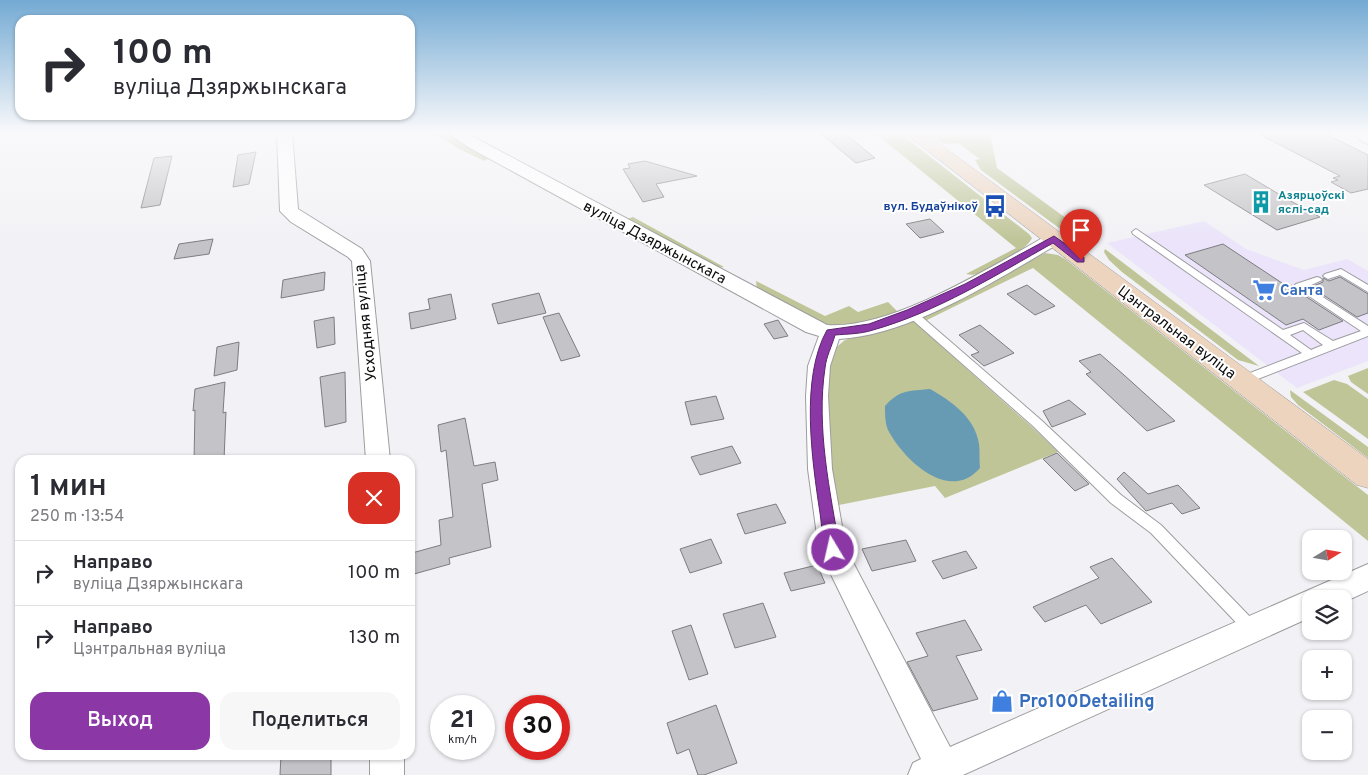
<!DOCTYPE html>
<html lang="ru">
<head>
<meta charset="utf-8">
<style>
  :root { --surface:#fff; --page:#f7f7f7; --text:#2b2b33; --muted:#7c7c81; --line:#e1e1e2; --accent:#8b38a6 }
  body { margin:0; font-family:Overpass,sans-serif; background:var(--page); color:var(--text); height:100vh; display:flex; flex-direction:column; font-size:19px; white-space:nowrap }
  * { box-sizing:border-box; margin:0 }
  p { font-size:16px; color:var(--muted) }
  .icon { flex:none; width:28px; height:28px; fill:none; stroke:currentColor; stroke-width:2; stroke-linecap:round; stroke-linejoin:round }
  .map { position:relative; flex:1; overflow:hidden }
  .side { position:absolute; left:15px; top:455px; width:400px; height:305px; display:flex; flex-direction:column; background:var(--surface); border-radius:15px; box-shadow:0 1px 4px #0004 }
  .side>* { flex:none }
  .top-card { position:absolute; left:15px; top:15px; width:400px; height:105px; border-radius:15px; box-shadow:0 1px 4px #0004; background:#fff; color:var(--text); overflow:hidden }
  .needle { width:32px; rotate:79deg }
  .buttons { position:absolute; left:1302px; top:530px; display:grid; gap:10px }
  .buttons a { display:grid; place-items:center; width:50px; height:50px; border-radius:10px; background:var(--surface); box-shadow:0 1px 4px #0004; font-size:25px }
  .speed { position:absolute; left:430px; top:695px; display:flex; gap:10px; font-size:25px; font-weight:700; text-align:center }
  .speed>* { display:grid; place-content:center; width:65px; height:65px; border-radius:50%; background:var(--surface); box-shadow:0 1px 4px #0004; line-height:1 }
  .speed small { font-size:12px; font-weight:400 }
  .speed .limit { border:8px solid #d22; background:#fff; color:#111 }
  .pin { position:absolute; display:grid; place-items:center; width:42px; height:42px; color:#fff; margin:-51px -21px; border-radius:50% 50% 50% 0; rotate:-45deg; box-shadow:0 0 5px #0007 }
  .pin .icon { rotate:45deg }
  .me { position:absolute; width:55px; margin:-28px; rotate:351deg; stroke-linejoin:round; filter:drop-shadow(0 0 4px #0008) }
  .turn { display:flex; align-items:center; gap:18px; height:105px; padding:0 15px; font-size:22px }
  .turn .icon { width:65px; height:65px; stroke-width:2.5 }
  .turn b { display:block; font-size:35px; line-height:42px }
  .round { display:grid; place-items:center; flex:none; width:52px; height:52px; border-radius:15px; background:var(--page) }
  .overview { display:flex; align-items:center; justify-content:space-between; height:85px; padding:0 15px }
  h1 { font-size:30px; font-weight:600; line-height:38px }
  .action { display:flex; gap:10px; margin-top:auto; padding:10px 15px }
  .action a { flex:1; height:58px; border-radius:15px; background:var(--accent); color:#fff; font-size:20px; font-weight:600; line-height:58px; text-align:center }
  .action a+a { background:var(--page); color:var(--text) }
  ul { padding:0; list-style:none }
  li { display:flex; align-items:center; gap:15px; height:65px; padding:0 15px; border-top:1px solid var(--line) }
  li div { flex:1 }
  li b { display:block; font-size:19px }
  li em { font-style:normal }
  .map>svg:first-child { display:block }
  .commercial { fill:#ebe4fa }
  .green { fill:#bfc597 }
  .water { fill:#679bb4 }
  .building { fill:#c4c4c8; stroke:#7d7d80 }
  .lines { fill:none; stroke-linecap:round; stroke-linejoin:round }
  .lane-casing { stroke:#9d9da0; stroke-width:2 }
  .street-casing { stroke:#9d9da0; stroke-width:2 }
  .secondary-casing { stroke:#9d9da0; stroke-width:1 }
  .lane { fill:#fff; fill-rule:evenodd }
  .street { fill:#fff; fill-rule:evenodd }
  .secondary { fill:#ecd4bf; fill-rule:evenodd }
  .route { fill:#8b38a6; stroke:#5a246c }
  .labels { text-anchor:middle; stroke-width:4; stroke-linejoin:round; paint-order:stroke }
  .far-culture-label { font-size:12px; font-weight:bold; fill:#0d838f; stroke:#fff; text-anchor:start }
  .far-transit-label { font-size:12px; font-weight:bold; fill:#164399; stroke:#fff; text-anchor:end }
  .street-label { font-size:15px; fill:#0b0b0c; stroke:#fff }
  .shop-label { font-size:15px; font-weight:bold; fill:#366cbe; stroke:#fff; text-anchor:start }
  .near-shop-label { font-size:18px; font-weight:bold; fill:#366cbe; stroke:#fff; text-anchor:start }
</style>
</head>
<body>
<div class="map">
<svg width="1368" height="775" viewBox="0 0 1368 775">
  <rect width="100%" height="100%" fill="#f2f2f6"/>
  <path class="commercial" d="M1204,221L1246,249L1304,270L1347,259L1368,271V361L1297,388L1107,243Z"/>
  <path class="green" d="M433,133H446L488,159L485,161L461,150Z
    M875,133H900L1029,234L1032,238C1026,251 991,269 978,274C974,275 970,275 966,274L1016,248Z
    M928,133H990L997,168L1092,237H1075L1063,231L981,170L975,160L980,159L958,143L944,144Z
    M633,217L724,267L717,268L627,219Z
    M1105,249L1259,366L1238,360L1122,272L1109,260L1104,252Z
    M1045,253L1058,255L1065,259L1368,495V541L1033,268L925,321L920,317Z
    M756,281L825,316L849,306L858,312L888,302L898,312L859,325H824L757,290Z
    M912,320L1031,426L1058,452L945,498L935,486L839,505L843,536L853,572L841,551L823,399L833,350L845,340Z
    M1368,368V394L1351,382L1348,376Z
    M1334,380L1347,384L1368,399V439L1303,392Z
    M1290,390L1368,447V458L1298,405L1291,397Z"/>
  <path class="water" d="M930,389C951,401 975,417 979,444C980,451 979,460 980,468C949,504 903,459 888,430C885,423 885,413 885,406C899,390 909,391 930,389Z"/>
  <path class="building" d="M820,133H844L875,158L856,163Z
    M1257,133H1324L1368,155V189L1351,193L1331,182L1338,180L1333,178L1340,176Z
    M256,152L249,184L233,187L238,155Z
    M172,156L160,205L141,208L154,158Z
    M645,161L697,176L656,184L664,197L643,202L623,169L630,168L628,164Z
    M1245,174L1287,199L1320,217L1277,230L1204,185Z
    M930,219L944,232L920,238L906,224Z
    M213,239L209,254L174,259L179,244Z
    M1223,244L1288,287L1292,285L1293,288L1343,321L1319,330L1303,319L1286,325L1185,255Z
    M325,272L324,290L281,298L283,280Z
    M1340,277L1368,294V313L1357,317L1311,287L1323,282V278L1329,281Z
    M1027,285L1055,306L1035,315L1007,294Z
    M539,293L546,313L498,324L492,304Z
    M451,294L456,319L411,329L409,313L430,309L428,299Z
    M559,313L580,356L561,361L543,317Z
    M334,317L335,344L317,348L314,321Z
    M778,320L788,336L774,339L764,324Z
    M980,325L1014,353L984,366L971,355L979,352L959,335Z
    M239,342L237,370L214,376L217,347Z
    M1100,354L1124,375L1175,421L1147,431L1086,374L1091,372L1079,361Z
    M345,372L346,422L325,427L320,377Z
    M225,382L223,413L226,412L224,460H194L195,410L193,411L195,389Z
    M716,396L724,419L691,425L685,402Z
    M1069,400L1086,414L1052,427L1043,411Z
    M465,418L474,466L495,462L498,480L482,484L491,547L449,558L450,564L414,574L412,553L441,545L439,520L453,517L446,450L441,452L438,425Z
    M732,446L741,463L700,475L691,457Z
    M1057,453L1089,484L1075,491L1043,459Z
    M1124,472L1148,494L1178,485L1200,508L1182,514L1172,503L1146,511L1117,479Z
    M776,504L786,523L745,534L737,514Z
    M711,539L722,563L690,573L680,549Z
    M906,540L916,561L872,571L862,549Z
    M966,551L977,568L943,579L932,561Z
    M1112,558L1152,602L1101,624L1086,605L1045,622L1033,607L1099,578L1090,567Z
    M817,565L825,583L791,591L784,573Z
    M763,603L776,637L735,648L723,614Z
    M965,620L982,650L956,656L978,699L933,711L907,662L928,656L916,633Z
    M691,625L708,674L689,680L672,631Z
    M716,705L737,763L704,775H698L689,749L677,754L667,723Z
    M281,755H331V775H280Z"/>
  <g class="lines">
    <defs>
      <path id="lane" d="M1136,229L1283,330L1304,323L1333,341L1361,331L1294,286L1296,284L1317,277L1320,278L1322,280L1307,287L1368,326V336L1245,384H1237L1235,381L1237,378L1302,353L1133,234L1132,232ZM1303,330L1323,345L1311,350L1290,335Z
        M1341,269L1368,285V292L1340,275L1328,279L1323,276L1325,274Z
        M911,310L915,311L1041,420L1121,495L1161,525L1257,624L1259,629L1257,634L1252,636L1247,634L1151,533L1111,503L1033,426L907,315L906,313L907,311Z"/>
      <path id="street" d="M277,133H292L298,209L362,249L370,261L390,460H366L352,261L348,257L291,222L280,211Z
        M448,133H466L827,325C891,330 992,266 1048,235L1054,234L1060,235L1063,239L1060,243C997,279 913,335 839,339L830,366L828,396L832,469L846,549L950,747L1368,564V591L1344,602V599H1311V617L963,775H908L913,763L921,759L819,550L808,469L806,396L808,366L819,336L806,332L470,148Z
        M1353,133H1368V144L1363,142Z
        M370,755H404V775H370Z"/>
      <path id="secondary" d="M905,133H925L1368,459V488L1357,485Z"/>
    </defs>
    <use href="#lane" class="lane-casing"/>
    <use href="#street" class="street-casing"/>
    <use href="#secondary" class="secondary-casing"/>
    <use href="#lane" class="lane"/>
    <use href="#street" class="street"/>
    <use href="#secondary" class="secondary"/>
  </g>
  <linearGradient id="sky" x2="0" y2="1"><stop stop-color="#74aad3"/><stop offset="0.55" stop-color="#f9f9fb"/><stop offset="1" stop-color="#f9f9fb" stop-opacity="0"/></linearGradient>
  <rect width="1368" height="241" fill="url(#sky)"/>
  <path class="route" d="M1054,236L1084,257V262H1077L1053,243C996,275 937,312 873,330C861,334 847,334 835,335C832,346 826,357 825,368C816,427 830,492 840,550L838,554L833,556L828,554C822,542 822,526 820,513C812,460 800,378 827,330L869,324L907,310L965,284Z"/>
  <defs>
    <symbol id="building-bare" viewBox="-9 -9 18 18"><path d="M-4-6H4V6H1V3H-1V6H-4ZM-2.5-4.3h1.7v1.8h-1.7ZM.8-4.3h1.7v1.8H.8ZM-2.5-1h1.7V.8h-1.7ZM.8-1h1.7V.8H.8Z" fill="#0f9aa8" stroke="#fff" stroke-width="2.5" paint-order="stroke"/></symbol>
    <symbol id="bus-bare" viewBox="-9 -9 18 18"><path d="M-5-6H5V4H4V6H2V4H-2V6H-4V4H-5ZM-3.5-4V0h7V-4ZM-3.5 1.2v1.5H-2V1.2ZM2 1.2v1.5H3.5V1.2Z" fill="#1a4fb4" stroke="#fff" stroke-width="2.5" paint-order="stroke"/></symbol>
    <symbol id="supermarket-bare" viewBox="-9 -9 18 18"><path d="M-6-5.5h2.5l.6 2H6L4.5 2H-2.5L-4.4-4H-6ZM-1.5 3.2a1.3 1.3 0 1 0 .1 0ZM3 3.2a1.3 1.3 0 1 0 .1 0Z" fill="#3f7fe0" stroke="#fff" stroke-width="2.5" paint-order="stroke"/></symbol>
    <symbol id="shop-bare" viewBox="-9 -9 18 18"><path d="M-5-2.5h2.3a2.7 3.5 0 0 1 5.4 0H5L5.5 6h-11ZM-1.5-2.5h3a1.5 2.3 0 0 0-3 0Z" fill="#3f7fe0" stroke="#fff" stroke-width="2.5" paint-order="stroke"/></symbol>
  </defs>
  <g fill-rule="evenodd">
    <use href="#building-bare" x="1245" y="186" width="32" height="32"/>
    <use href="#bus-bare" x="979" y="190" width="32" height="32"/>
    <use href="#supermarket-bare" x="1248" y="274" width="32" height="32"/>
    <use href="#shop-bare" x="986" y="685" width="32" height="32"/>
  </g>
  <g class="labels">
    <g class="far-culture-label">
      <text x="1278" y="199">Азярцоўскі<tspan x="1278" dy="14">яслі-сад</tspan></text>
    </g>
    <g class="far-transit-label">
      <text x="978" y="210">вул. Будаўнікоў</text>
    </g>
    <g class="street-label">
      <text transform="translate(655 242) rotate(28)" y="5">вуліца Дзяржынскага</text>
      <text transform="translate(365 323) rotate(-96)" y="5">Усходняя вуліца</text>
      <text transform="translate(1177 332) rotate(37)" y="5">Цэнтральная вуліца</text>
    </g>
    <g class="shop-label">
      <text x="1280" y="295">Санта</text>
    </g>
    <g class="near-shop-label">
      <text x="1019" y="707">Pro100Detailing</text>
    </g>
  </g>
</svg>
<div class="buttons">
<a><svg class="needle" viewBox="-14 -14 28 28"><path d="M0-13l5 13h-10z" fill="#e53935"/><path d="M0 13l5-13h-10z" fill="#7c7c81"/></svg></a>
<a><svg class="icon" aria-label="layers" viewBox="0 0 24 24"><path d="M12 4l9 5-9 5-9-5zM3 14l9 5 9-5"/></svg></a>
<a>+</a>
<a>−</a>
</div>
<div class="speed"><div>21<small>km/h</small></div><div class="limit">30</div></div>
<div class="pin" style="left:1081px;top:260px;background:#d93025"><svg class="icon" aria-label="arrive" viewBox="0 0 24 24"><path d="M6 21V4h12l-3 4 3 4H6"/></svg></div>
<svg class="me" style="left:833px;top:550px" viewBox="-20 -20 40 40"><circle r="17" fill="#8b38a6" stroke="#fff" stroke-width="3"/><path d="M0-11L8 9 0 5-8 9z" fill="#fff"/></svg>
<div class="top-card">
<div class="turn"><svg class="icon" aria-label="right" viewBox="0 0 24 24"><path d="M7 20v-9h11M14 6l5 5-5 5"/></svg><div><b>100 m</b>вуліца Дзяржынскага</div></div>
</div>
<section class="side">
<div class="overview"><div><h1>1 мин</h1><p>250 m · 13:54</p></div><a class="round" style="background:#d93025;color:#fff"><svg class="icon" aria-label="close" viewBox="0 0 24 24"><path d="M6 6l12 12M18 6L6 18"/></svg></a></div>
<ul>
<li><svg class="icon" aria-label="right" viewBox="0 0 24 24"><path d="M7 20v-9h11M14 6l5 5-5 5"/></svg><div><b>Направо</b><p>вуліца Дзяржынскага</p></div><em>100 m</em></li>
<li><svg class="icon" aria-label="right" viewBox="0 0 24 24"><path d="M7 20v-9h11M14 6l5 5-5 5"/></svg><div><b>Направо</b><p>Цэнтральная вуліца</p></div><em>130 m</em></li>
</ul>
<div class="action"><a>Выход</a><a>Поделиться</a></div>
</section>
</div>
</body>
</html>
